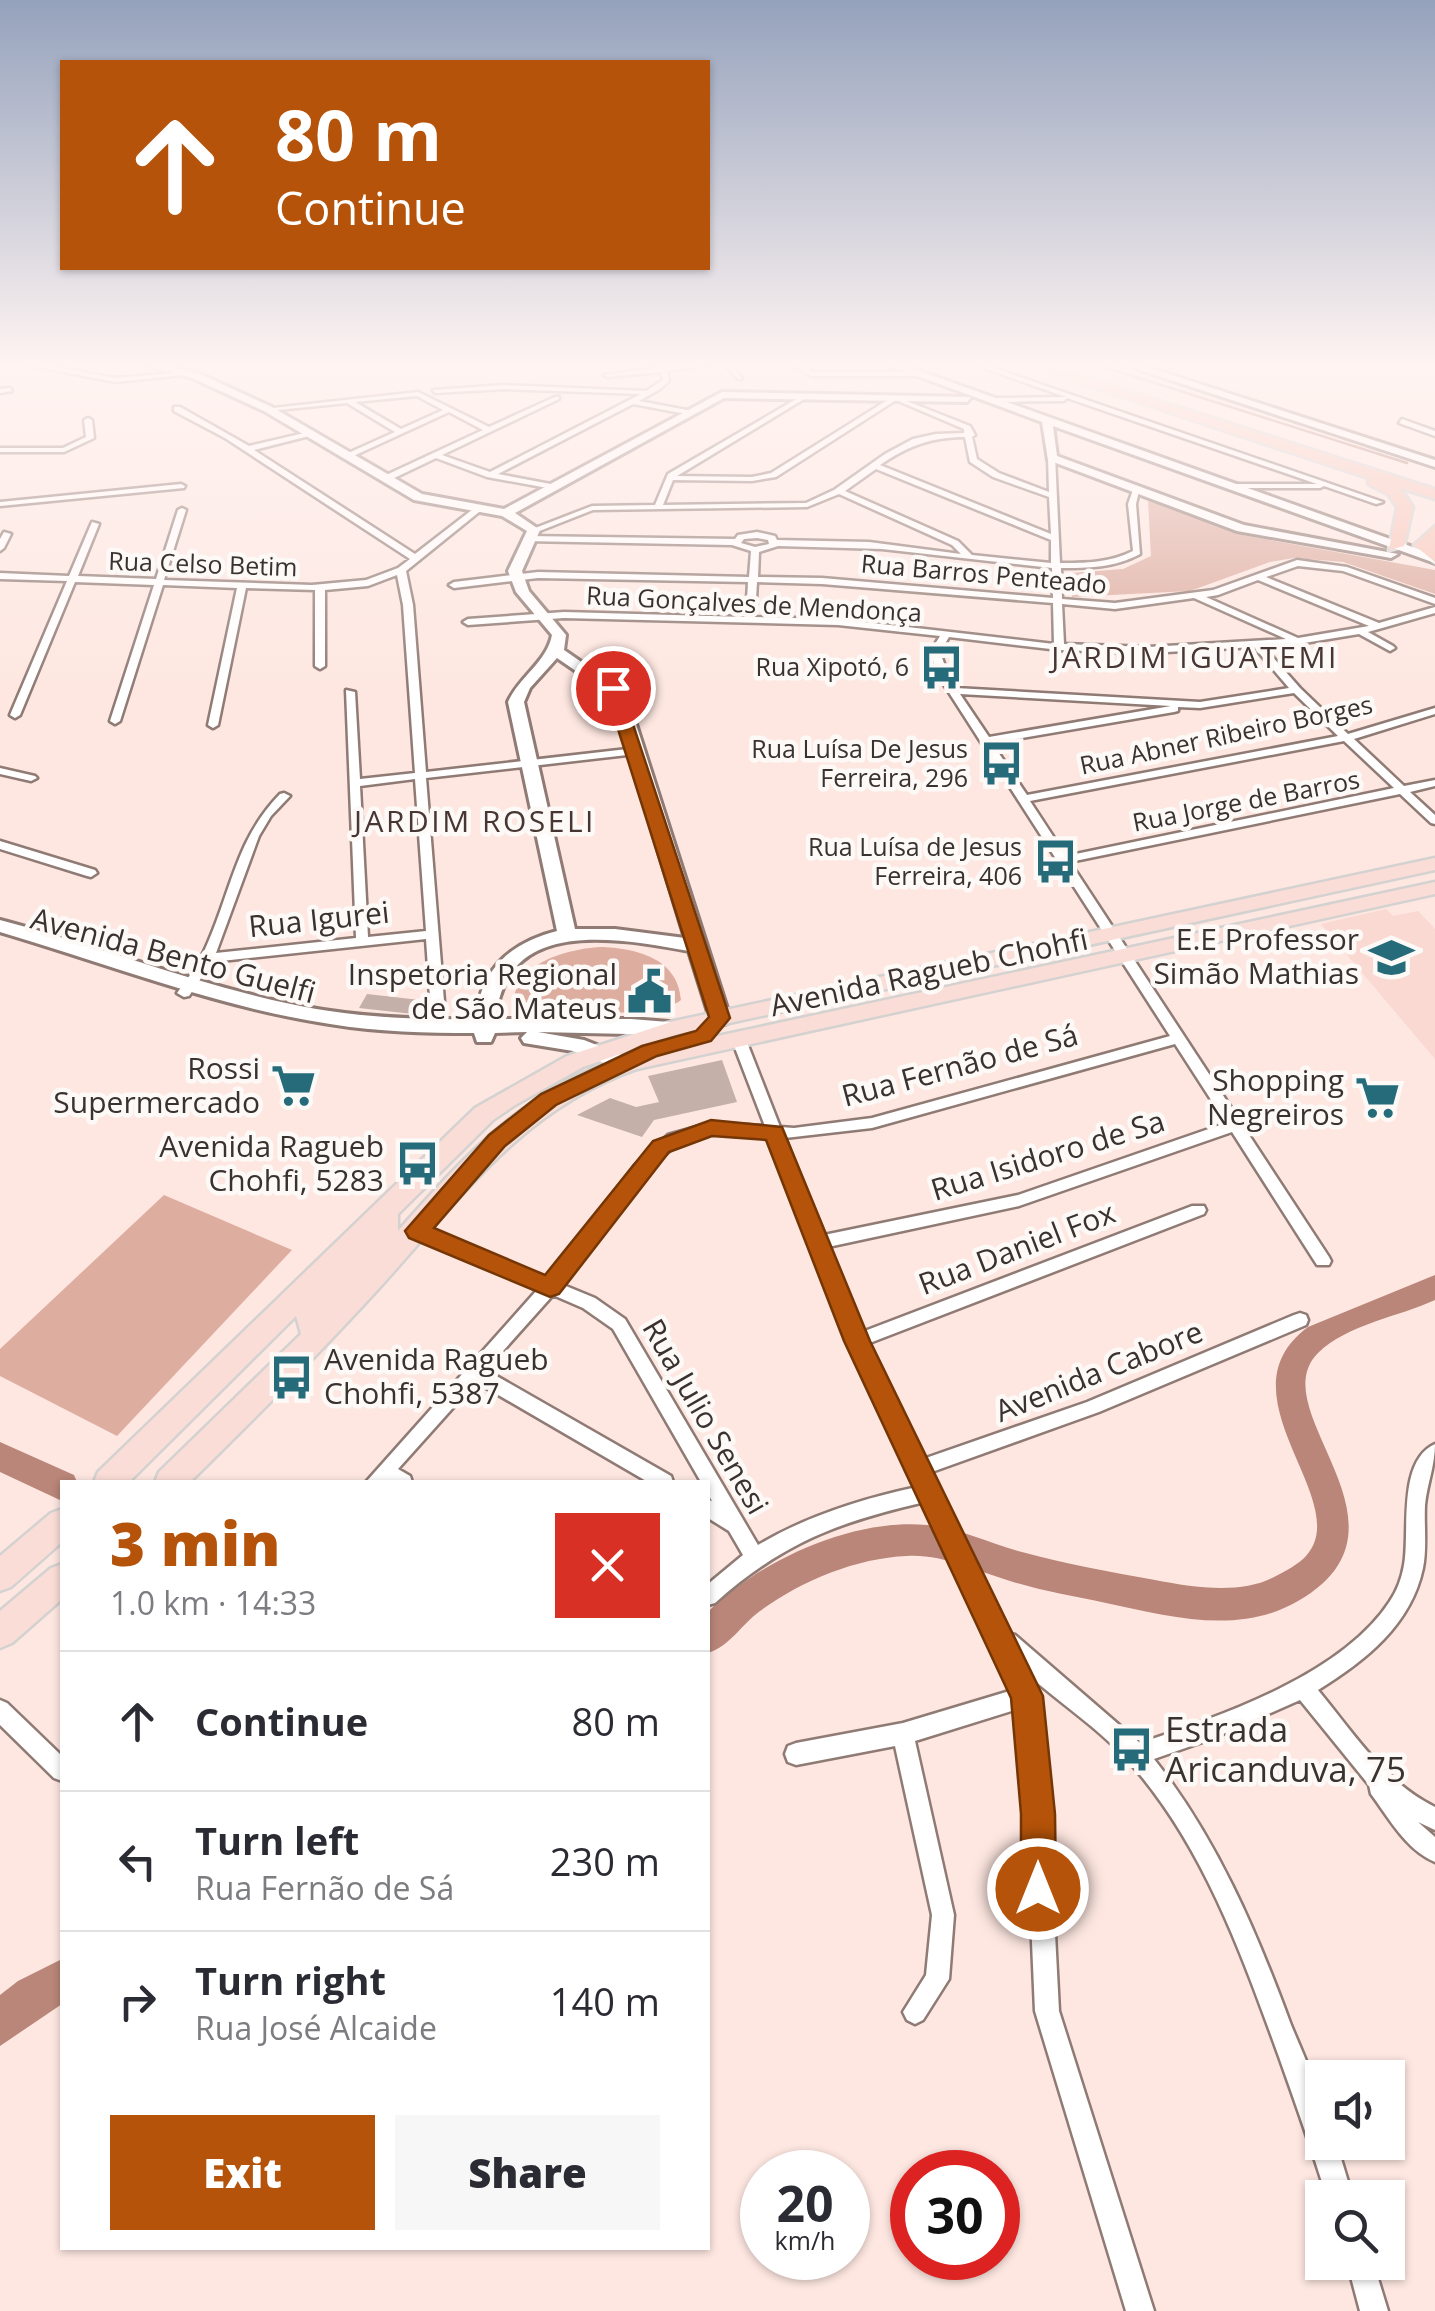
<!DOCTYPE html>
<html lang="en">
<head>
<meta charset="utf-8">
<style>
  :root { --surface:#fff; --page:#f7f7f7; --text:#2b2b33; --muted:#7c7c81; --line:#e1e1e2; --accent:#b45309 }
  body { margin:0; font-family:"Open Sans",sans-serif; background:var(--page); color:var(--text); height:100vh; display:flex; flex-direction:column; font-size:38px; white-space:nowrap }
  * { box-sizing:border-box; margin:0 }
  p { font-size:32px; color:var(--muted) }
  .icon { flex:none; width:55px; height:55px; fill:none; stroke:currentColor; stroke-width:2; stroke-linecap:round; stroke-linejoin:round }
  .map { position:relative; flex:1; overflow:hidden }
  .side { position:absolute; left:60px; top:1480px; width:650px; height:770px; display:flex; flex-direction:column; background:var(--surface); border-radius:0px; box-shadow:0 2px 8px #0004 }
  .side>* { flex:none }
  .guide { position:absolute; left:60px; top:60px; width:650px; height:210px; border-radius:0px; box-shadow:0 2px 8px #0004; background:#b45309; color:#fff; overflow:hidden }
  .fabs { position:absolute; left:1305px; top:2060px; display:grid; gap:20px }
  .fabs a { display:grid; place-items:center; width:100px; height:100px; border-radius:0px; background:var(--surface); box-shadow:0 2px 8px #0004; font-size:50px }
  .speed { position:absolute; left:740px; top:2150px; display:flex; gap:20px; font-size:50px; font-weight:700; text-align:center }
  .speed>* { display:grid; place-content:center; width:130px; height:130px; border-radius:50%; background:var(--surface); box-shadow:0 2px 8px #0004; line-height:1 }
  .speed small { font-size:25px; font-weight:400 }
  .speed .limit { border:15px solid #d22; background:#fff; color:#111 }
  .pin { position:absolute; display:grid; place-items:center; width:85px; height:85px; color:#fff; margin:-42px; border:5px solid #fff; border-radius:50%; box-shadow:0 2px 10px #0007 }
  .me { position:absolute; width:110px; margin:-55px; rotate:0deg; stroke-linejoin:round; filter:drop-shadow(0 0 8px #0008) }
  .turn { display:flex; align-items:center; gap:35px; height:210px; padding:0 50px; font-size:45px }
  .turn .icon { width:130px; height:130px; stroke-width:2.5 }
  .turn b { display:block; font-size:70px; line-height:85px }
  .round { display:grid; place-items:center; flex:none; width:105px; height:105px; border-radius:0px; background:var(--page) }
  .head { display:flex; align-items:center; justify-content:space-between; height:170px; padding:0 50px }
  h1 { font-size:60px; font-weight:800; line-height:75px; color:var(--accent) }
  .button { display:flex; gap:20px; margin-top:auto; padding:20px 50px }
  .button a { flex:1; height:115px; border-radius:0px; background:var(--accent); color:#fff; font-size:40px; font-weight:800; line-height:115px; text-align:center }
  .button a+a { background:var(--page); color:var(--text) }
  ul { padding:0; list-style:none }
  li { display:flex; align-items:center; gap:30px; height:140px; padding:0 50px; border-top:2px solid var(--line) }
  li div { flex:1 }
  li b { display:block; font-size:38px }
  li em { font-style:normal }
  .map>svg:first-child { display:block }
  .built { fill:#f9d9d1 }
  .green { fill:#ddada0 }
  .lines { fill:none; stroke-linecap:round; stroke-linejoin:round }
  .stream { stroke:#b98679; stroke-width:2.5 }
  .river { fill:#b98679; fill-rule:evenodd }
  .building { fill:#c5afa9 }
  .street-casing { stroke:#8f7a74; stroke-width:5 }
  .secondary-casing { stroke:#8f7a74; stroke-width:6 }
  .primary-casing { stroke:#d4d2d1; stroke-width:5 }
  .highway-casing { stroke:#d4d2d1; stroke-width:5 }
  .street { fill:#fff; fill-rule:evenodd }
  .secondary { fill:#fff; fill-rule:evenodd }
  .primary { fill:#faddd6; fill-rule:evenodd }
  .highway { fill:#f7c7ba; fill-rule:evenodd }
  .route { fill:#b45309; stroke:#753606; stroke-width:2.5 }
  .labels { text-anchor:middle; stroke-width:9; stroke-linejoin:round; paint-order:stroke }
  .far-street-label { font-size:25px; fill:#3a322f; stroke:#fdf9f7 }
  .far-poi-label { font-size:25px; fill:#3a322f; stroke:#fdf9f7; text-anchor:end }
  .far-quarter-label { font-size:30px; letter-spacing:2.5px; fill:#473631; stroke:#fdf9f7 }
  .street-label { font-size:30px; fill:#3a322f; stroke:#fdf9f7 }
  .poi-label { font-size:30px; fill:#3a322f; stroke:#fdf9f7; text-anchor:end }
  .near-poi-label { font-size:35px; fill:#3a322f; stroke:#fdf9f7; text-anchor:start }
</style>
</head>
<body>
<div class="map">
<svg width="1435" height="2311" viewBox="0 0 1435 2311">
  <rect width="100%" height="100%" fill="#fee7e1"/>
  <path class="built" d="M1386,909L1393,916L1418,911L1435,929V1059L1321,924Z"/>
  <path class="green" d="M1148,500L1243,535L1435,570V594L1343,562L1294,558L1270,562L1190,591L1072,597L1071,573L1123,569L1151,556Z
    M600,947C636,948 678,958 681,1000C659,1019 557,1012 525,1011L514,1004C513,963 568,949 600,947Z
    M164,1195L292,1250L117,1436L0,1376V1349Z"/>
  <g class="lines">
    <path class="stream" d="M1098,365L1407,463"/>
    <path class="river" d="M1435,1275V1300C1398,1317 1348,1324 1318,1353C1260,1411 1428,1526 1298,1601C1238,1636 1169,1616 1106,1603C1074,1596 1041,1591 1010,1581C976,1571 943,1554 907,1556C856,1558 801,1581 760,1611C741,1625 730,1646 708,1653V1612C760,1560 853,1518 927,1525C960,1528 990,1544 1022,1552C1065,1564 1111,1572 1155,1580C1191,1587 1241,1595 1274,1577C1284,1572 1299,1564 1306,1556C1356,1501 1216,1395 1308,1327Z
      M0,1442L74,1475L77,1482H62V1501L0,1472Z
      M62,1959V2004L0,2046V1995L18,1981Z"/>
  </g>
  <path class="building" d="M367,994L420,1000L413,1014L359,1008Z
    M722,1060L737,1102L654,1120L642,1137L577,1115L610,1098L636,1107L659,1102L648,1076Z"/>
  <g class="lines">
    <defs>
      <path id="street" d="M27,365H42L116,378L189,372L192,374L116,382Z
        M713,365L667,371L669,381L660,389L639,401L692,411V415L633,404L498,474L556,485V489H553L487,477L436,458L390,480H384V476L483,430L449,412L349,458L346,454L395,432L347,403L268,411L264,409L418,392L489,427L555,397H559V399L442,455L490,472L641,394L504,389L435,393L433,390L504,385L646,391L663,380L661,372L607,377L604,375L663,367ZM417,396L443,410L401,429L355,402Z
        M725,365H732L742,379H738Z
        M792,365H800L813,372H917L920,374L917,376H812Z
        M975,365H985L1383,502L1376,504L1324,486L1320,488H1231V484H1317L1067,398L1064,401L987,402L990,398L1066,397Z
        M10,388L12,391L0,393V389Z
        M894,396L970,426L975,435L972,437L977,459L999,473L1049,492L1048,458L1055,456L1060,563C1086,563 1109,563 1133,551L1128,504L1134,487H1140L1136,504L1140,554C1114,568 1089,568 1061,568L1062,599L1115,603L1213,590L1297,560L1347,567L1435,598V604L1343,571L1298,566L1266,577L1379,623L1435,607V613L1368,632L1393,646L1395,648L1390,651L1359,634L1298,644L1263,646L1300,688L1348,734L1435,708V714L1354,739L1404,786L1435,780V786L1410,792L1435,815V824L1431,823L1400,794L1070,862L1329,1257L1331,1261L1329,1265H1317L1232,1132L1019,1206L828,1247L862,1332L1192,1206H1204L1206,1210L1204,1214L867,1344L923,1459L1087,1402L1294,1315L1300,1313L1306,1315L1308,1320L1306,1325L1099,1412L929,1473L1007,1633L1015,1635L1140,1743C1221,1716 1342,1675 1390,1601C1397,1591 1402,1577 1404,1565C1410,1532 1397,1461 1435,1444C1435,1466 1427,1484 1425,1505C1424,1526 1427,1548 1423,1568C1411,1625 1365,1661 1318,1690C1353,1732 1384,1782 1435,1807V1830L1418,1822L1435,1837V1862C1406,1850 1389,1818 1371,1794L1369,1785L1300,1700L1214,1738L1154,1759C1217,1839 1256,1930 1291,2025C1300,2047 1320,2090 1322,2112C1324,2122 1322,2132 1322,2142H1336L1353,2198H1327C1312,2149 1295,2102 1278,2054C1241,1952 1203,1846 1131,1764C1100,1729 1061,1704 1027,1674L1037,1696L1046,1758L1059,2011L1154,2311H1126L1035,2011L1024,1758L1018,1709L915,1741L954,1915L949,1979L923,2020L915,2024L907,2020L903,2012L926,1975L932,1915L895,1746L796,1765L788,1762L785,1754L788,1746L796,1743L903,1723L1013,1690L925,1502C838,1522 782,1543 715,1603L708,1605V1584L743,1555L729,1531L708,1518V1500L712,1501L708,1494V1482H701L613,1329L583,1308L553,1295L486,1370L671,1476L673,1482H648L476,1382L398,1469L410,1476L412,1482H366L538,1289L411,1235L409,1231L411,1227H423L547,1279L635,1165L668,1135L711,1123L765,1126L732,1040L734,1037L739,1035L746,1040L780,1127L794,1128L872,1118L1170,1036L939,677L930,652L940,636L838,625L564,618L468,625L463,622L468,619L564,612L746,617L748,582L538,578L454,588L449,585L454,582L538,572L749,577L751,551L732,545L524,541L523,539L527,536L735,539L738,535L757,532L775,536L777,540L869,542L961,554L952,545L839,494L807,507L593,510L537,532L530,530L592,506L655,505L668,474L798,398L804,399L677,476L752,477L771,473ZM896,400L964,429V433L936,434L913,439L885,454L834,490L806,503L663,505L673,480L752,481L776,477ZM965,437L970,462L993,477L1049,497L1051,534L880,465C908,446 931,437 965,437ZM876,469L1051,540V563L972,555L958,541L845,491ZM757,538L768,540L769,544L755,547L741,543L744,539ZM778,546L882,549L1052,568L1053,598L822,578L758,577L759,552ZM1258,580L1369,626L1298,638L1206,597L1218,595ZM757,582L822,584L1053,603L1054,644L838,619L755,617ZM1194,598L1286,639L1149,647L1064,644L1062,604L1115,609ZM949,637L1059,650L1149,653L1254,647L1289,688L1200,702L956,688L949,677L940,652ZM1294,693L1338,736L1027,795L992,743L1174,712L1178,711V707L1200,708ZM960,694L1171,706L989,737ZM1344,741L1394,788L1066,856L1030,801ZM1175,1044L1226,1123L1018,1195L824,1235L785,1138L872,1128ZM711,1133L770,1137L810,1240L808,1243L813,1248L849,1341L908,1466L906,1470L909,1476L913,1477L917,1487C861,1499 807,1516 758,1545L625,1319L595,1298L561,1284L645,1173L678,1143Z
        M174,407H180L249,446L313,431V435L254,450L415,554L477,506L484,508L406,571L413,605L426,772L636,748L641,751L636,754L426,778L446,1026L444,1029H434L432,1026L426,939L212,962L189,996L184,997L177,993C188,978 199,964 206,947C231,892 236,839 280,794L284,793L290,796L271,816L259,836L216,953L356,938L346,690L355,692L360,779L415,773L403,605L397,575L368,586L325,590V666L320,669L315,666V590L246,588L218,725L213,728L208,725L237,588L163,585L120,721L115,724L110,721L154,585L75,582L20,715L15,718L10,715L67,581L0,579V573L69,576L92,522L99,524L78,576L156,579L178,510L182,508L186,510L164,580L312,585L366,580L398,568L410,559L225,438L174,411ZM415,779L426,931L368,937L360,786Z
        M88,418L92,420L94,438L64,452H0V448H63L86,437L84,420Z
        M1402,419L1435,431V436L1399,423Z
        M181,484L185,486L184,488L0,506V502Z
        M4,532L11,534L4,548L0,551V539Z
        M0,768L35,776L37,778L31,781L0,774Z
        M0,841L95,870L97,873L91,877L87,876L0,849Z
        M0,1700L7,1703L62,1756V1781L54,1778L0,1725Z
        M1347,2262H1373L1388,2311H1360Z"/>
      <path id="secondary" d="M146,365H164L200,374L272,407L422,494L504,509L722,392L971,397L967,402L724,398L515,513L540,530L522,571L529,591L566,635L564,650L626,693L730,1018L727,1023L720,1025L710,1018L689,951C617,938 504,916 496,1019H631L681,1023L684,1028L674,1035L538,1032L584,1040L632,1059L636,1064L632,1069L625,1071L573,1051L524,1043L521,1038L527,1032L495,1033L491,1042H477L474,1033C426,1033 378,1032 330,1024C217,1007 109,964 0,932V920C96,945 189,982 286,1003C348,1017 412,1020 476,1019C480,970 510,943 557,931L508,702C519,677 547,662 552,635L516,592L508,571L527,531L502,516L414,500L264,411L192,378ZM557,658L611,695L685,938L615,929H575L524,702L530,688Z
        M888,365H903L1435,555V563L1053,426L1057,456L1244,525L1398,554L1391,558L1237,531L1048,460L1042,422Z
        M1125,365H1141L1435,460V467Z"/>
      <path id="primary" d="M1435,858V870L674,1035L583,1067L515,1105L493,1120L398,1214V1231C466,1154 524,1091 624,1056L1435,882V894L637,1069C515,1112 454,1208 370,1298C312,1361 251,1422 190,1482H155L159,1472L301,1334L296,1316L129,1482H94L98,1472L475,1108L567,1056L674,1021Z
        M62,1509V1542L11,1587L0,1591V1556L51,1513Z
        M62,1564V1599L12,1643L0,1648V1611L51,1568Z"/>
      <path id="highway" d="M1026,365H1047L1435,489V499L1400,488L1413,507L1404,546L1389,550L1397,507L1388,494L1368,484V478Z
        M1435,526V562L1414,545Z"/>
    </defs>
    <use href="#street" class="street-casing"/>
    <use href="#secondary" class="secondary-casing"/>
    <use href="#primary" class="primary-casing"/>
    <use href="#highway" class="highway-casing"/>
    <use href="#street" class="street"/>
    <use href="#secondary" class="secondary"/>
    <use href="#primary" class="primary"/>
    <use href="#highway" class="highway"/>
  </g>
  <linearGradient id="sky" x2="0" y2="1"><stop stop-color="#95a2bc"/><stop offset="0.53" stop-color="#fff4f2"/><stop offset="1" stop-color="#fff4f2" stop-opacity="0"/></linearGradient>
  <rect width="1435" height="689" fill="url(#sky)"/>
  <path class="route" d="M613,683L621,688L730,1018L711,1041L657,1056L556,1105L505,1146L434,1228L545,1275L653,1141L711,1120L782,1127L870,1341L1043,1696L1055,1814L1056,1889L1051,1901L1038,1906L1026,1901L1021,1889V1814L1011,1698L844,1341L766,1140L712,1136L669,1152L559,1294L550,1297L409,1238L405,1231L489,1135L541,1094L642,1046L696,1031L709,1017L605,688Z"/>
  <defs>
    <symbol id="bus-bare" viewBox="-9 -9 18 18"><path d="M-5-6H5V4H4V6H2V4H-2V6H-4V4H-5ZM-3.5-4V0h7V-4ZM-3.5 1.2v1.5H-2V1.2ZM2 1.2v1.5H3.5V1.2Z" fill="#256b7a" stroke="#fdf9f7" stroke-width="2.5" paint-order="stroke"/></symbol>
    <symbol id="school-bare" viewBox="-9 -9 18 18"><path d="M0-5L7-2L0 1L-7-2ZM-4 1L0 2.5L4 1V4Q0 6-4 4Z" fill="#256b7a" stroke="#fdf9f7" stroke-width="2.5" paint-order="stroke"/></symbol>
    <symbol id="civic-bare" viewBox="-9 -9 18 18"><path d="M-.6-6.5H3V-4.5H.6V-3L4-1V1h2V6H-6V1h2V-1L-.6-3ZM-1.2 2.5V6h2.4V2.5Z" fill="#256b7a" stroke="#fdf9f7" stroke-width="2.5" paint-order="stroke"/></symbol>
    <symbol id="supermarket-bare" viewBox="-9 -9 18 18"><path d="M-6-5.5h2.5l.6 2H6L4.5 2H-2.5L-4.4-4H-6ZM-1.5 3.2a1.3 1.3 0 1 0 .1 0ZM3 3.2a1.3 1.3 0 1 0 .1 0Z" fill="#256b7a" stroke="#fdf9f7" stroke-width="2.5" paint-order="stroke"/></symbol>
  </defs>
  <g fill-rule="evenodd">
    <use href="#bus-bare" x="910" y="636" width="63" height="63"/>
    <use href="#bus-bare" x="970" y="732" width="63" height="63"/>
    <use href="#bus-bare" x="1024" y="830" width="63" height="63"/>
    <use href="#school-bare" x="1360" y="926" width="63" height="63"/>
    <use href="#civic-bare" x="618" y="960" width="63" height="63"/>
    <use href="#supermarket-bare" x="262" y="1054" width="63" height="63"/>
    <use href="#supermarket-bare" x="1346" y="1066" width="63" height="63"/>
    <use href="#bus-bare" x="386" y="1132" width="63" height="63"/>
    <use href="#bus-bare" x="260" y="1346" width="63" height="63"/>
    <use href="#bus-bare" x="1100" y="1718" width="63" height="63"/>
  </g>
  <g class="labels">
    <g class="far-street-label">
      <text transform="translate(203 564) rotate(2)" y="9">Rua Celso Betim</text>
      <text transform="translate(984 574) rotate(5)" y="9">Rua Barros Penteado</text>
      <text transform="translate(754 604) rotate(3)" y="9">Rua Gonçalves de Mendonça</text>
      <text transform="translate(1226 735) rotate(-12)" y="9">Rua Abner Ribeiro Borges</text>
      <text transform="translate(1246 801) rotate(-11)" y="9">Rua Jorge de Barros</text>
    </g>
    <g class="far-poi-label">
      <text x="909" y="676">Rua Xipotó, 6</text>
      <text x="968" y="758">Rua Luísa De Jesus<tspan x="968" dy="29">Ferreira, 296</tspan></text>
      <text x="1022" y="856">Rua Luísa de Jesus<tspan x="1022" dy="29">Ferreira, 406</tspan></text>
    </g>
    <g class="far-quarter-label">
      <text x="1195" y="668">JARDIM IGUATEMI</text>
      <text x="475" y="832">JARDIM ROSELI</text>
    </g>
    <g class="street-label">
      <text transform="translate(319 920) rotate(-6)" y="10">Rua Igurei</text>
      <text transform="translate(173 956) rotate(15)" y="10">Avenida Bento Guelfi</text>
      <text transform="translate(929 973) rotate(-12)" y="10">Avenida Ragueb Chohfi</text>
      <text transform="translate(960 1066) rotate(-15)" y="10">Rua Fernão de Sá</text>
      <text transform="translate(1048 1156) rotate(-17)" y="10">Rua Isidoro de Sa</text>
      <text transform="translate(1017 1249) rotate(-21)" y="10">Rua Daniel Fox</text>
      <text transform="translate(1099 1372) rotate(-22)" y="10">Avenida Cabore</text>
      <text transform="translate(705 1417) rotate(60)" y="10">Rua Julio Senesi</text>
    </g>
    <g class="poi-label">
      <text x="1359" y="950">E.E Professor<tspan x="1359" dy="34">Simão Mathias</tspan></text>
      <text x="617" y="985">Inspetoria Regional<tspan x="617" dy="34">de São Mateus</tspan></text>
      <text x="260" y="1079">Rossi<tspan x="260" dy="34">Supermercado</tspan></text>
      <text x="1344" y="1091">Shopping<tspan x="1344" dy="34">Negreiros</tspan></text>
      <text x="384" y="1157">Avenida Ragueb<tspan x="384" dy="34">Chohfi, 5283</tspan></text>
      <text x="324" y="1370" text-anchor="start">Avenida Ragueb<tspan x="324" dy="34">Chohfi, 5387</tspan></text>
    </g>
    <g class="near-poi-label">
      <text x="1165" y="1742">Estrada<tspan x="1165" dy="40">Aricanduva, 75</tspan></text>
    </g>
  </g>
</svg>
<div class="fabs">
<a><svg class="icon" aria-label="sound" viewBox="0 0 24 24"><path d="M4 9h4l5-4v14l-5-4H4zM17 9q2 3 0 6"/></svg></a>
<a><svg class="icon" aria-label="search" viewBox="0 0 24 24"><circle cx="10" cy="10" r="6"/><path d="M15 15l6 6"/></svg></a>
</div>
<div class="speed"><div>20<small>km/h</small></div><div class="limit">30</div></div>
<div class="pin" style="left:613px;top:688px;background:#d93025"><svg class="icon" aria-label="arrive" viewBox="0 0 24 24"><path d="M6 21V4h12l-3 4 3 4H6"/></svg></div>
<svg class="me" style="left:1038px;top:1889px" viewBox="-20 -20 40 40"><circle r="17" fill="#b45309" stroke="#fff" stroke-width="3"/><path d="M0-11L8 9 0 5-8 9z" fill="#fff"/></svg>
<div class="guide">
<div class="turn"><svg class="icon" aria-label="ahead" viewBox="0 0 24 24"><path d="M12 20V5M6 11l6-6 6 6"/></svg><div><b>80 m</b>Continue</div></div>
</div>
<section class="side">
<div class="head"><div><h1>3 min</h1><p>1.0 km · 14:33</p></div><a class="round" style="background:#d93025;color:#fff"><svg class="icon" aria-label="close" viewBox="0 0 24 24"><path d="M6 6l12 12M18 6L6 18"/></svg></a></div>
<ul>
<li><svg class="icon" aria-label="ahead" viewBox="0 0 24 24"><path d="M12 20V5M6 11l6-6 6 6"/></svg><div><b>Continue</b></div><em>80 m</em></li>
<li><svg class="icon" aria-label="left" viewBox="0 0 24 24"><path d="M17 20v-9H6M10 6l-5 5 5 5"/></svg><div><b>Turn left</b><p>Rua Fernão de Sá</p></div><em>230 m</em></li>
<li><svg class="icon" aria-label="right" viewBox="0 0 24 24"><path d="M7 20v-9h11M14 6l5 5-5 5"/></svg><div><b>Turn right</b><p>Rua José Alcaide</p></div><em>140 m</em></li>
</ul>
<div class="button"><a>Exit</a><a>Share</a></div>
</section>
</div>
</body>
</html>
